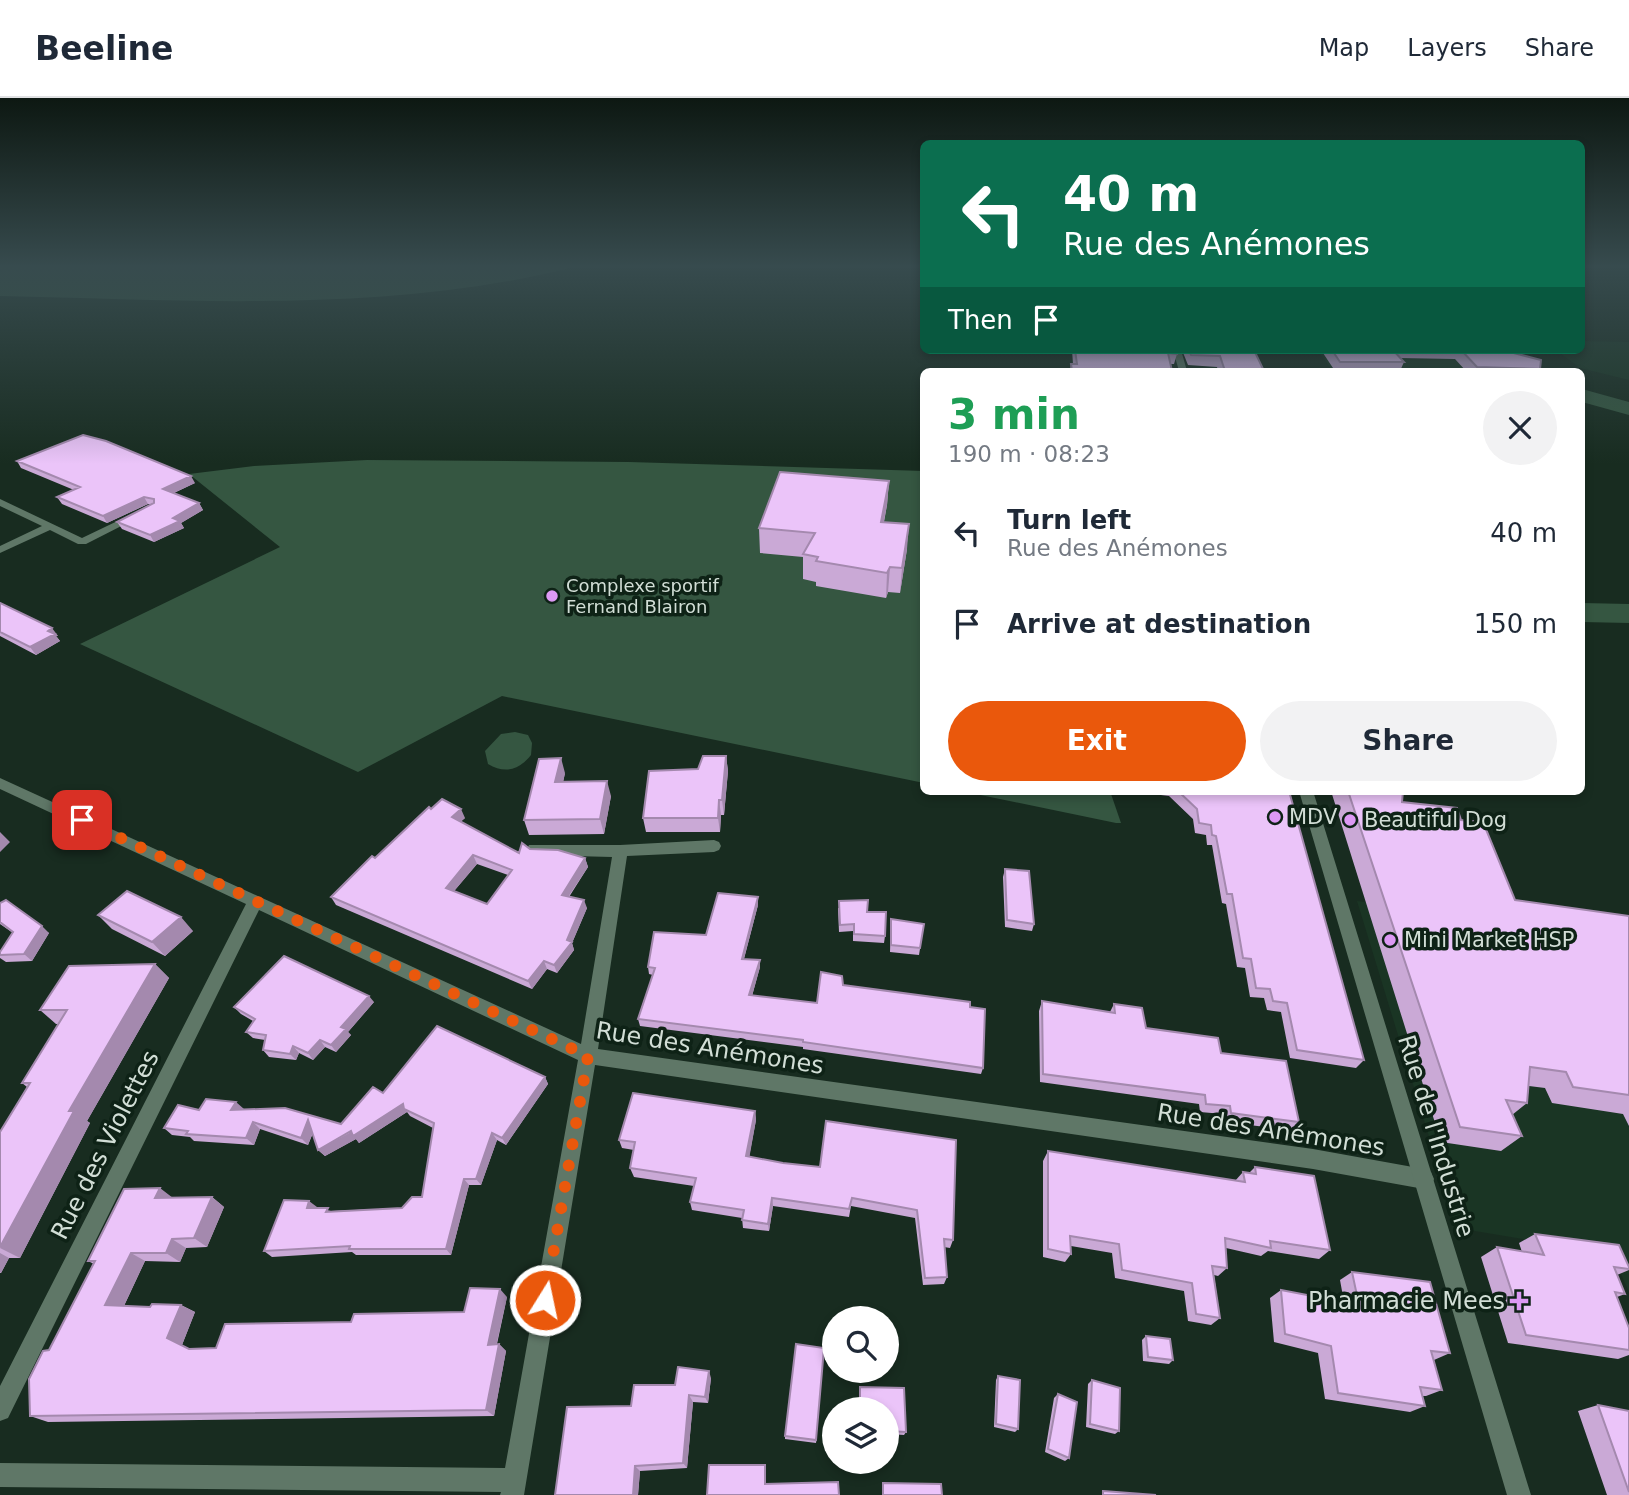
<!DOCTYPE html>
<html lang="en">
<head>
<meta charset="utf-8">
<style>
  :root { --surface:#fff; --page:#f2f2f3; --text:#1f2937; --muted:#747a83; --line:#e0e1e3; --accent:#ea580c }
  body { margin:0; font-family:"DejaVu Sans",sans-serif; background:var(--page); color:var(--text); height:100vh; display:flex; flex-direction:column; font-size:26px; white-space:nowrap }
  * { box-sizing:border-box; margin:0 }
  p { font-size:23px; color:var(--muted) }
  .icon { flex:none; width:38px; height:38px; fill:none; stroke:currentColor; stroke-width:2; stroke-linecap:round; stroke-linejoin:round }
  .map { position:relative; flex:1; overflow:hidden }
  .side { position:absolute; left:920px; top:270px; width:665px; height:427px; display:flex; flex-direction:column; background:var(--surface); border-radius:10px; box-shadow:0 4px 10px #0003 }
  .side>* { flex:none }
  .hud { position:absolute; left:920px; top:42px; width:665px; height:214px; border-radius:10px; box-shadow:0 4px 10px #0003; background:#0b6e4f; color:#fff; overflow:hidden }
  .buttons { position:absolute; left:822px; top:1208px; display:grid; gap:14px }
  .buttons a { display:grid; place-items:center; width:77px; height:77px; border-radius:50%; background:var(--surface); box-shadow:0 4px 10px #0003; font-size:35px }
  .pin { position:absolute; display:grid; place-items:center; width:60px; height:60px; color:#fff; margin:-30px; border-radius:14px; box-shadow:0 4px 10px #0006 }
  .me { position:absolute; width:77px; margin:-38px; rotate:10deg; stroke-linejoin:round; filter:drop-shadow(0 0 5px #0008) }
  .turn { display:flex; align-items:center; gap:24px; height:147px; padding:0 28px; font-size:32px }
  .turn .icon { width:91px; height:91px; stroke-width:2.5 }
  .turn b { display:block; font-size:49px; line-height:60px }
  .then { display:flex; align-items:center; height:66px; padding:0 28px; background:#0003; gap:14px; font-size:26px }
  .round { display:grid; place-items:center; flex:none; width:74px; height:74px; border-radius:37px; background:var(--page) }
  .head { display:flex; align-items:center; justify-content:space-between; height:119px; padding:0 28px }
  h1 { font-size:42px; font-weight:700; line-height:52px; color:#1e9e55 }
  .cta { display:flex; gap:14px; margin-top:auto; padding:14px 28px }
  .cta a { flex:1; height:80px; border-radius:42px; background:var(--accent); color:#fff; font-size:28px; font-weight:700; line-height:80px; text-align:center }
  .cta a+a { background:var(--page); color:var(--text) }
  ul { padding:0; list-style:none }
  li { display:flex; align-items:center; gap:21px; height:91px; padding:0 28px }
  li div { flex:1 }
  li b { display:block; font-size:26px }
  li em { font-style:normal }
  header { display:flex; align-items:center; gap:42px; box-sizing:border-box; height:98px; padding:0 35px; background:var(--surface); border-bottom:2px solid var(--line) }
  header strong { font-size:33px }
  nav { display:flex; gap:38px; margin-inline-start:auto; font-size:24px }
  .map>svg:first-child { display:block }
  .built { fill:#1a3524 }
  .green { fill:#355641 }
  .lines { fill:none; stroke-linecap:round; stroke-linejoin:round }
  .minor { fill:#5f7767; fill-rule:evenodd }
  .tertiary { fill:#5f7767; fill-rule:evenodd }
  .wall { fill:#caa9d6; fill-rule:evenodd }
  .shaded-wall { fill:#a489ae }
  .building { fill:#ebc4f9; stroke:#a489ae; stroke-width:2; fill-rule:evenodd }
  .route { stroke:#ea580c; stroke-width:12; stroke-dasharray:0 21.6 }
  .poi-dot { fill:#dd99f4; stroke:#0e2216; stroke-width:2.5 }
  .labels { text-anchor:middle; stroke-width:7; stroke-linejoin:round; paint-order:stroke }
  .far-poi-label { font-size:18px; fill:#d2ded6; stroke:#0e2216; text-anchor:start }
  .poi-label { font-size:21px; fill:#d2ded6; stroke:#0e2216; text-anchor:start }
  .near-street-label { font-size:24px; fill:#d2ded6; stroke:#0e2216 }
  .near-poi-label { font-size:24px; fill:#d2ded6; stroke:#0e2216; text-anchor:end }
</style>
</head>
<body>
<header>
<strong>Beeline</strong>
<nav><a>Map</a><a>Layers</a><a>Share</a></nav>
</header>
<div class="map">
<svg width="1629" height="1397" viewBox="0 0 1629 1397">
  <rect width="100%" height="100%" fill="#182c20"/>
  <path class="built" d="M1582,243L1629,244V282L1580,270L1556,252H1582Z
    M1317,252H1454L1525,273H1333Z
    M1357,803L1629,835V1194L1612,1156L1457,1130Z"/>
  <path class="green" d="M0,170H570C384,216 190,202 0,198Z
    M1582,291L1629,304V317L1582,304Z
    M367,362L629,364L924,373V685L502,598L358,674L80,546L280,449L189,376L254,368Z
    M1582,505L1629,506V525L1582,524Z
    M515,634L528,637L532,645L531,657C519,672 505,676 488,666L485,653L501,636Z
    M961,693H1110L1121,725H1116Z"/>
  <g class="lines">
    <path class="minor" d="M0,401L82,440L130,417L139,419L86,446H78L50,432L0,455V448L42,428L0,408Z
      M0,680L581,946L612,759L534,757L529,755L527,751L529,747H620L714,742L719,744L721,748L719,752L714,754L627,758L598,951L1313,1051L1424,1071L1431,1074L1434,1081L1431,1088L1424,1091L1313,1071L595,967L524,1397H500L501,1394L0,1389V1365L505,1370L578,962L259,812L8,1320L0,1323V1288L246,806L0,691Z"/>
    <path class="tertiary" d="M1173,252H1181L1187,273H1179Z
      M1299,693H1313L1531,1397H1507Z"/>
  </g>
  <path class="wall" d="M1072,252H1176L1177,256L1174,266H1171L1172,273H1070L1071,266H1073Z
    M1182,252H1254L1264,273H1218L1217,269L1188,267Z
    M1321,252H1461L1540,271L1539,273H1466L1455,261L1400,260L1404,264L1400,273H1335Z
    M17,363L195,385L174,395L199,405L203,412L181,425L184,430L154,444L122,431L117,424L152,406H148L107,425L62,406L57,399L74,392L21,370Z
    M889,383L887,407L884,424L907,451L900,495L888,494L886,500L816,488V484L803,481V459L760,455L759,430Z
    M0,505L58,538H56L60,543L36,557L0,538Z
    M726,658L728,673L724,717H721L720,734H646L643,720L698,671Z
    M565,675L563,684L611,698L604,736L529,737L524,722Z
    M1128,693H1289L1364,962L1356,970L1290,960L1281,914L1267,912L1264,900L1250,899L1245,870L1237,869L1226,806L1222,805L1212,747H1207L1206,737L1195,735L1193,721L1169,698Z
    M1331,693H1403L1402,704L1461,722L1515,802L1629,818V1028L1623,1016L1552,1005L1545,990L1529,988L1527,1005L1512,1017L1522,1038L1501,1053L1441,1044Z
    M431,711L465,720L460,724L519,755L530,751L585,760L588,769L569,799L587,810L572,845L574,852L557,875L547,871L532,891L336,807L331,799ZM477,766L508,777L487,806L454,793Z
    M1005,771L1034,826L1032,833L1005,829L1003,779Z
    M0,805L49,835L32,863L6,864L0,860V854L13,835L0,826Z
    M758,807L744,861L760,869L752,898L817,905L843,887L970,909L983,970L981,976L803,951V949L640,928L638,921L653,877L649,876L648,869Z
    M838,810L867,814L885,838L884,845L853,843V833L839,834Z
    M98,817L193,833L165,858L112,831Z
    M891,821L924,826L919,857L890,854Z
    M155,866L169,880L87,1023L90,1025L20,1160H9L1,1175H0V1034L27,989L22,985L59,926H56L40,912Z
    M1042,903L1110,914L1114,906L1146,930L1221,955L1299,1024L1291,1032L1224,1024L1223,1016L1200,1014L1199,1006L1040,984L1039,913Z
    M374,904L348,934L351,937L336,954L325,949L313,962L299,955L296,962L269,959L263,952L265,942L253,940L246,934L253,923L241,916L234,909Z
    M545,979L548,986L506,1047L497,1042L481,1087H469L451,1157H356L352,1154L272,1159L264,1153L317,1109L316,1110L331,1113L402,1110L422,1099L433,1030L410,1018L407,1014L359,1045L356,1041L325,1058L318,1052L313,1035L308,1047L260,1031L254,1047L194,1043L190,1039L172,1037L164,1030L199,1012L244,1011L341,1026L383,995Z
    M755,1013L756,1022L749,1059L783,1065L820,1069L826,1023L953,1142L950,1150L944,1149L947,1179L944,1186L923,1187L915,1120L851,1108L849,1119L773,1108L769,1133L743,1130L742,1120L692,1112L690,1104L694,1088L634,1079L630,1070L634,1052L622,1050L619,1042Z
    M1048,1053L1235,1083L1243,1074L1249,1075L1255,1069L1330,1152L1319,1161L1268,1153L1261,1158L1226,1150L1227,1170L1218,1178L1214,1177L1220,1220L1211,1227L1188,1223L1184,1193L1115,1180L1112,1155L1071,1148V1156L1065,1164L1043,1159V1063Z
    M173,1099H212L224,1109L207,1149L186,1150L180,1164L145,1163L124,1208L150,1209L181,1207L195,1214L182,1247L190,1251L216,1250L351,1224L464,1214L507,1199L497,1246H499L506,1253L494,1318L48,1324L30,1318L49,1252L94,1166L88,1163Z
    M1535,1136L1629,1169V1172L1617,1177L1625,1196L1617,1199L1629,1230V1257L1618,1261L1508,1245L1481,1159L1497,1149L1522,1154L1519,1145Z
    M1352,1174L1450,1255L1434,1262L1442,1292L1426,1298H1422L1425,1308L1410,1314L1325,1301L1318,1255L1274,1244L1270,1200L1281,1192L1344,1204L1340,1182Z
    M1146,1238L1173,1262L1169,1266L1143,1263L1142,1242Z
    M824,1250L816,1345L785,1341V1338Z
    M998,1278L1018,1331L1015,1334L994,1329L996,1282Z
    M711,1280L708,1305L693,1304L687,1370L640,1373L638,1397H555L675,1287Z
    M1092,1282L1119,1333L1115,1336L1086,1329L1088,1286Z
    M860,1289L904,1290L906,1334L904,1337L887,1336V1311H859Z
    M1058,1296L1069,1360L1065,1363L1045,1354L1054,1300Z
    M1598,1307L1629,1313V1397H1607L1578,1313Z"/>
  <path class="shaded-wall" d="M191,378L195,385L167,398L163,391Z
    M889,383L887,407L879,448L881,424Z
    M144,399L148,406L107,425L103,418Z
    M199,405L203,412L181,425L184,430L154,444L150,437L173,420Z
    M909,426L907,451L900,495L902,470Z
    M890,469L888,494L886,500L887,475Z
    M52,530L58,538H56L60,543L36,557L30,549L48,533Z
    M726,658L728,673L724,717L722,702Z
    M561,660L565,675L560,699L555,684Z
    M607,683L611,698L604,736L600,721Z
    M719,702L721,717L720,734L718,720Z
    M461,711L465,720L456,728L452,719Z
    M0,734L10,744L0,754Z
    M473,757L477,766L450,798L446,790Z
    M585,760L588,769L564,805L562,797Z
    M758,799V807L742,868V861Z
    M584,802L587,810L572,845L574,852L557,875L554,867Z
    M181,819L193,833L165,858L152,844Z
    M42,828L49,835L32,863L24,856Z
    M760,862V869L750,905L749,897Z
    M544,863L547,871L532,891L528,883Z
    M155,866L169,880L87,1023L90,1025L20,1160L0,1150L69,1013Z
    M369,898L374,904L348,934L351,937L336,954L331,947L341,929Z
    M320,942L325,949L313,962L308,955Z
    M293,948L299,955L296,962L290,956Z
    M545,979L548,986L506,1047L502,1040Z
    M236,1004L244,1011L239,1019L231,1012Z
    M403,1006L407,1014L359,1045L356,1041L325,1058L318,1052Z
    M755,1013L756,1022L748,1067L746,1058Z
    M308,1022L315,1029L308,1047L301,1040Z
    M253,1024L260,1031L254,1047L246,1040Z
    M492,1035L497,1042L481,1087L476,1081Z
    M464,1081L469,1087L451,1157L446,1151Z
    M160,1090L173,1100H155Z
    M212,1099L224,1109L207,1149L194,1140Z
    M772,1100L773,1108L769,1133L768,1126Z
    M309,1103L317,1109L314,1117L307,1110Z
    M172,1141L186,1150L180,1164L166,1155Z
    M0,1155L9,1160L1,1175L0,1174Z
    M131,1155L145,1163L121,1214L105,1207Z
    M500,1191L507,1199L495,1253L488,1247Z
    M181,1207L195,1214L182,1247L167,1240Z
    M499,1246L506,1253L494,1318L486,1312Z
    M709,1273L711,1280L708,1305L705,1299Z
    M689,1297L693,1304L687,1370L683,1365Z
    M635,1368L640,1373L638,1397H633Z"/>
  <path class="building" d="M1075,252H1176L1177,256L1168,255L1172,273H1072L1071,266H1077Z
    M1189,252H1254L1264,273H1225L1220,258L1191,257Z
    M1332,252H1393L1404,264H1340Z
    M1461,252H1502L1541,262L1540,271L1477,269Z
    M83,337L106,343L191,378L163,391L199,405L173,420L180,423L150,437L117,424L154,405V401L144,399L103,418L57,399L80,389L17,363Z
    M780,374L889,383L881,424L909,426L902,470L890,469L887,475L816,463L818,459L803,456L815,435L759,430Z
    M0,505L52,530L48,533L55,536L30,549L0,534Z
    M703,658H726L722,702H719L718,720H643L649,673L698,671Z
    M561,660L555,684L607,683L600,721L524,722L539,661Z
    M1178,693H1289L1364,962L1297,952L1287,905L1273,903L1270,891L1256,890L1251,861L1243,860L1232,796H1227L1216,738L1212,737L1211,727L1199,725L1197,711Z
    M1348,693H1403L1402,704L1457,710L1461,722L1483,724L1515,802L1629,818V997L1573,989L1566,974L1530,969L1527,1005L1506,1002L1522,1038L1460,1029Z
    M442,701L461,711L452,719L519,755L522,745L530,751L558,752L585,760L562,797L584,802L567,842L572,844L554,867L544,863L528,883L331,799L372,758L375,760L429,709L431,711ZM473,757L512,772L487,806L446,790Z
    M1005,771L1029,773L1034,826L1007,822Z
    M127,793L181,819L152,844L98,817Z
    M718,795L758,799L742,861L760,862L749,897L817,905L821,874L842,878L843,887L970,904V909L985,911L983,970L803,944V942L638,921L655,870L648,869L654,834L706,837Z
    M6,802L42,828L24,856L0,857V854L13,834L0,824V805Z
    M868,802L867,814H886L885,838L854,836V826L840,827L839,803Z
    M891,821L924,826L920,850L891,847Z
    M284,858L369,898L341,929L346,931L331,947L320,942L308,955L293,948L290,956L263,952L266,937L246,934L255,921L234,909Z
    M155,866L69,1013H74L0,1149V1034L30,985H22L67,912H40L69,868Z
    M1042,903L1115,915L1114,906L1142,910L1146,930L1218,940L1221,955L1286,963L1299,1024L1231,1015L1230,1008L1206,1006L1205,997L1043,976Z
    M437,928L545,979L502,1040L492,1035L476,1081H464L446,1151H349L350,1148L264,1153L284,1102L309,1103L307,1110H328L326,1114L402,1110L412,1099H422L434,1025L404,1011L403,1006L353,1038L351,1033L318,1052L308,1022L301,1040L253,1024L246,1040L186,1036L188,1033L164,1030L178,1007L199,1012L206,1001L236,1004L231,1012L285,1010L341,1026L373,989L383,995Z
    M633,995L755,1013L746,1058L783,1065L820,1069L826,1023L956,1042L953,1142L944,1141L947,1179L925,1180L917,1112L852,1100L849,1111L772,1100L768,1126L742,1122L744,1112L690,1104L696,1080L630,1070L635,1044L619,1042Z
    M1048,1053L1245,1084L1243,1074L1256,1076L1255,1069L1314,1078L1330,1152L1270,1143L1271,1150L1225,1140L1227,1170L1212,1168L1220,1220L1196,1216L1192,1185L1122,1172L1119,1146L1070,1138L1071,1156L1048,1151Z
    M160,1090L155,1100L212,1099L194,1140L172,1141L166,1155H131L105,1207L150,1209L152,1206L181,1207L167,1240L189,1251L216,1250L225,1226L351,1224L354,1216L464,1214L470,1190L500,1191L488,1247L499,1246L486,1312L30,1318L29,1281L43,1253L49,1252L95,1163H88L124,1091Z
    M1535,1136L1619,1147L1629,1169V1171L1614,1169L1625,1196L1615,1194L1629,1230V1252L1526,1237L1497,1149L1544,1157Z
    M1352,1174L1430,1184L1450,1255L1431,1253L1442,1292L1420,1289L1425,1308L1338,1295L1331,1248L1285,1236L1281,1192L1359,1207Z
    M1146,1238L1170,1241L1173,1262L1148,1259Z
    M796,1246L824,1250L816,1342L785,1338Z
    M678,1269L709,1273L705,1299L689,1297L683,1365L635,1368L633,1397H555L567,1309L631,1308L634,1287H675Z
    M998,1278L1020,1282L1018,1331L996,1326Z
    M1092,1282L1120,1290L1119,1333L1090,1326Z
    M860,1289L904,1290L906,1334L887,1333V1311H860Z
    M1058,1296L1077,1304L1069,1360L1048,1351Z
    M1598,1307L1629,1313V1394Z
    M709,1367H765V1386L838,1384L839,1397H707Z
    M883,1385L941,1386L942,1397H883Z
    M1103,1393L1156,1397H1103Z"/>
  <linearGradient id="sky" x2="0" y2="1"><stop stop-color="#0d1812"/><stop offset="0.46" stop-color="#374b4e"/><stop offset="1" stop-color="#374b4e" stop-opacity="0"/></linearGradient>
  <rect width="1629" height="366" fill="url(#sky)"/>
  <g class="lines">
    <path class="route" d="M82,722L588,958L545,1202"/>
  </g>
  <g class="poi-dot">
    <circle cx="552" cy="498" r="7"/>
    <circle cx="1275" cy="719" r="7"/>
    <circle cx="1350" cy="722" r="7"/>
    <circle cx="1390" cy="842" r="7"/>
    <path d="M1515.5 1192.5h7v7h7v7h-7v7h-7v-7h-7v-7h7z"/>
  </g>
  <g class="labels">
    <g class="far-poi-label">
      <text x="566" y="494">Complexe sportif<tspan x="566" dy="21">Fernand Blairon</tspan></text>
    </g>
    <g class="poi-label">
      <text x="1289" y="726">MDV</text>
      <text x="1364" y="729">Beautiful Dog</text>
      <text x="1404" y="849">Mini Market HSP</text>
    </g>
    <g class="near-street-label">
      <text transform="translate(710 950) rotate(9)" y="8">Rue des Anémones</text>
      <text transform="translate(1271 1032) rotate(9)" y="8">Rue des Anémones</text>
      <text transform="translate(1436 1038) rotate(73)" y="8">Rue de l'Industrie</text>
      <text transform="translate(105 1047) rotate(-63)" y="8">Rue des Violettes</text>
    </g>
    <g class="near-poi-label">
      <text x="1505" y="1211">Pharmacie Mees</text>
    </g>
  </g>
</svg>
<div class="buttons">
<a><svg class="icon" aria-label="search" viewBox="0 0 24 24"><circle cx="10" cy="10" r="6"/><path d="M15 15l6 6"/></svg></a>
<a><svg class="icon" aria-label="layers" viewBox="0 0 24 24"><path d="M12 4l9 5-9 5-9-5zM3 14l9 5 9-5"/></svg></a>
</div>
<div class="pin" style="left:82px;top:722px;background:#d93025"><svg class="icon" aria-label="arrive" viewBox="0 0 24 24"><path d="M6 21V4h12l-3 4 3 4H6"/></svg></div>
<svg class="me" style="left:545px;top:1202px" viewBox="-20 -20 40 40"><circle r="17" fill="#ea580c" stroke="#fff" stroke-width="3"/><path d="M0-11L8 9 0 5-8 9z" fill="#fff"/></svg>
<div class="hud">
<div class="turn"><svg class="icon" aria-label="left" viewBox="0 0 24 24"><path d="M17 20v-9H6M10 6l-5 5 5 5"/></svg><div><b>40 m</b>Rue des Anémones</div></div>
<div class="then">Then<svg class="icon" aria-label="arrive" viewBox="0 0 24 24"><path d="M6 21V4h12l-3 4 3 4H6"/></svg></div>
</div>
<section class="side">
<div class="head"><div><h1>3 min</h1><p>190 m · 08:23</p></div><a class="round"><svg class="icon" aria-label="close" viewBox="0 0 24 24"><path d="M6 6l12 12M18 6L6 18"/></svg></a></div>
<ul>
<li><svg class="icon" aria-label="left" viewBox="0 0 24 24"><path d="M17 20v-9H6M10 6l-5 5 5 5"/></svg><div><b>Turn left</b><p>Rue des Anémones</p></div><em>40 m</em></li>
<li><svg class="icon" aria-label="arrive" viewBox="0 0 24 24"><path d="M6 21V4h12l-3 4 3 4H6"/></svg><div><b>Arrive at destination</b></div><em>150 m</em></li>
</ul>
<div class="cta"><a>Exit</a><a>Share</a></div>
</section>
</div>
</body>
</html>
